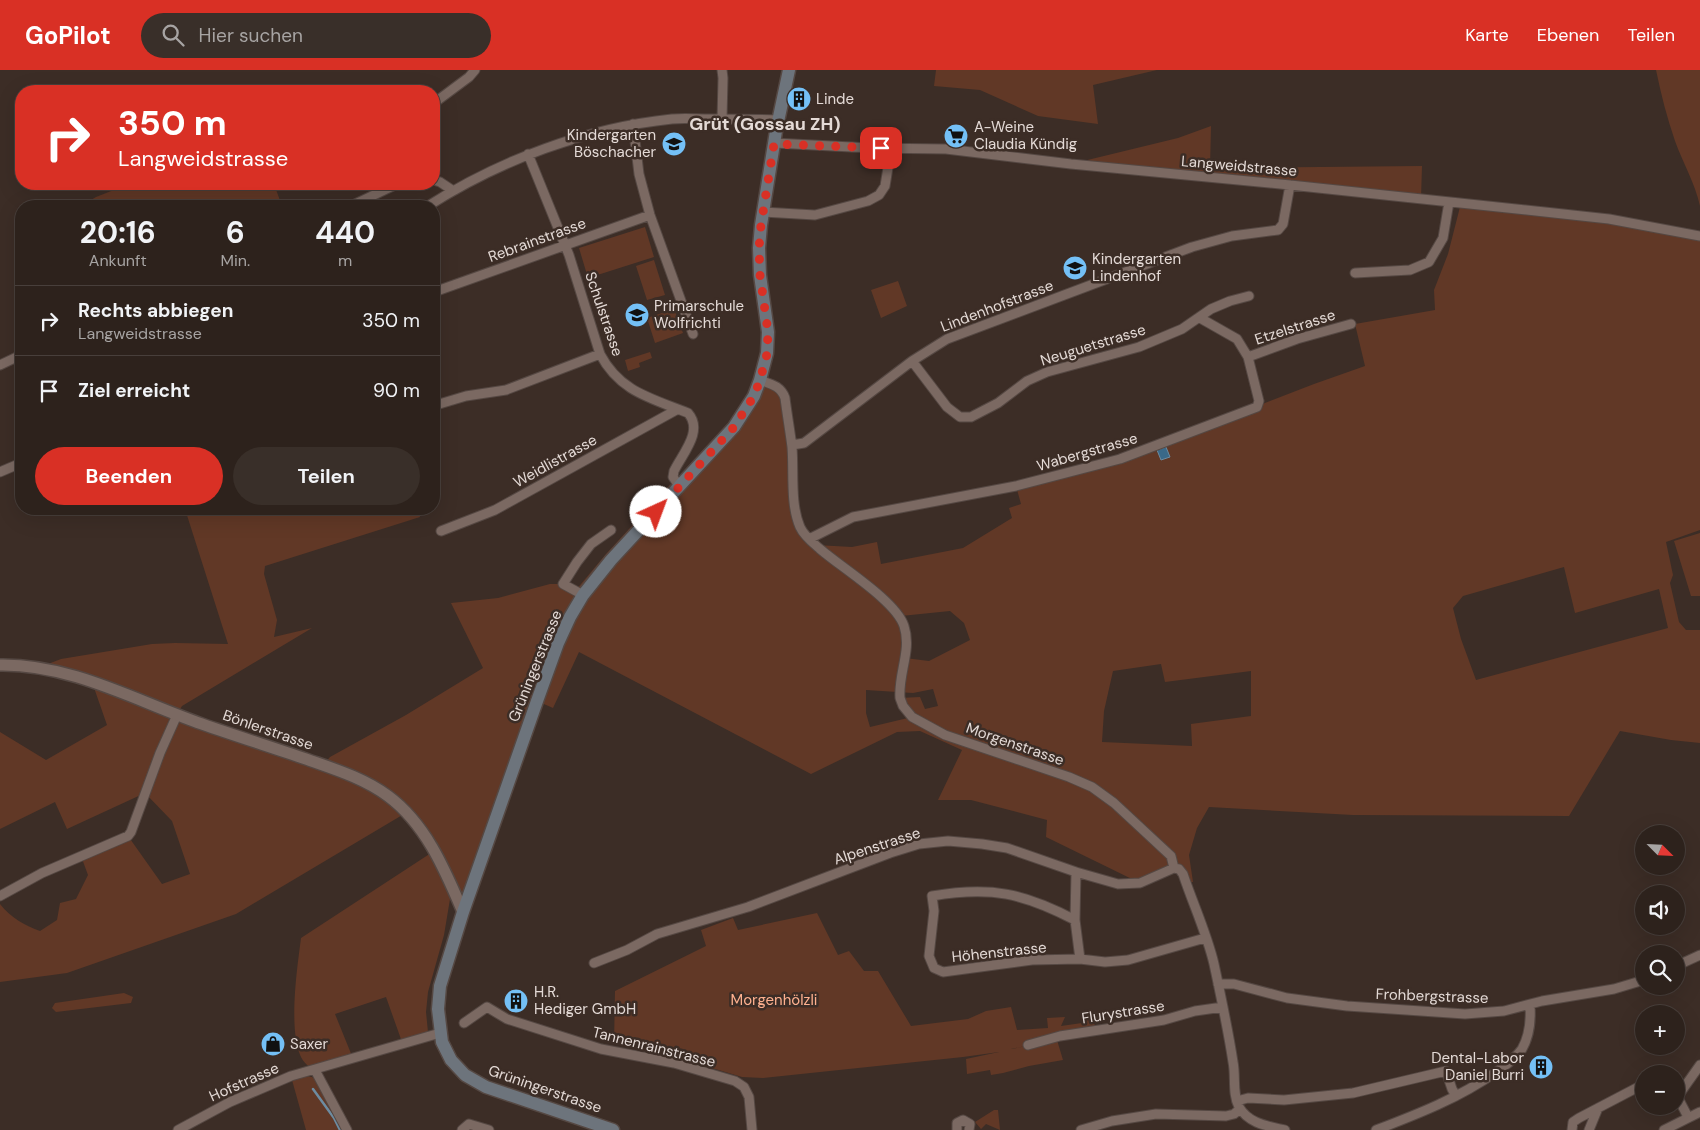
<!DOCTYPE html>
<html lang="de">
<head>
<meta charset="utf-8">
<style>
  :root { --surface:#2d221c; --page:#392f29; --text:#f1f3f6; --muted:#a7a4a3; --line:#483f3b; --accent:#d93025 }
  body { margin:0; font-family:"DM Sans",sans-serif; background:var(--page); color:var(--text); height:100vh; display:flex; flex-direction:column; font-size:19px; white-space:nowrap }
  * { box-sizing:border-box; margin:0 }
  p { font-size:16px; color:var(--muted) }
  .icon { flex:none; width:28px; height:28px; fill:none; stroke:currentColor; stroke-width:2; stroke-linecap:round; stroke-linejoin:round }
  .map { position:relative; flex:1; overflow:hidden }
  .details { position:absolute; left:15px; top:130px; width:425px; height:315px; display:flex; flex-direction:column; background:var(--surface); border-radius:20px; box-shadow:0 5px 20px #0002,0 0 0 1px var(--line) }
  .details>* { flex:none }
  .hud { position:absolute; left:15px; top:15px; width:425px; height:105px; border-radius:20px; box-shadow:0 5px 20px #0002,0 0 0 1px var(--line); background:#d93025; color:#fff; overflow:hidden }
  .needle { width:32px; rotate:114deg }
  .fabs { position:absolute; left:1635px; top:755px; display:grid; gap:10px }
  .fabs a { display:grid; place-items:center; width:50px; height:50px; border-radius:50%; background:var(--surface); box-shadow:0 5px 20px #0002,0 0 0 1px var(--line); font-size:25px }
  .pin { position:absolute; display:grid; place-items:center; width:42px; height:42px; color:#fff; margin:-21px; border-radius:10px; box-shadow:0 2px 8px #0006 }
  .me { position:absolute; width:55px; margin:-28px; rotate:43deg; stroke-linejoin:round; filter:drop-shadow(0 0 4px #0008) }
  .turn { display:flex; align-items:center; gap:18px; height:105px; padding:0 20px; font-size:22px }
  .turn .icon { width:65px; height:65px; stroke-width:2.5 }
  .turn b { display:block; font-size:35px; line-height:42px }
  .eta { display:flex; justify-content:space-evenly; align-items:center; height:85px; text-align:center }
  .eta b { font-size:30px; font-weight:700; line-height:35px }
  .cta { display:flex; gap:10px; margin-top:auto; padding:10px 20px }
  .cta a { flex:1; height:58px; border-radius:30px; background:var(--accent); color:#fff; font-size:20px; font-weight:700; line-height:58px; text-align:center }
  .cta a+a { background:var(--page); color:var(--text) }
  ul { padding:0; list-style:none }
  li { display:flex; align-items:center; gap:15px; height:70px; padding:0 20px; border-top:1px solid var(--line) }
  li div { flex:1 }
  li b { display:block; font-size:19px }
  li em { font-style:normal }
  header { display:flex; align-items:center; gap:30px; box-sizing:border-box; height:70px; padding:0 25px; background:var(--accent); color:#fff }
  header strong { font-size:24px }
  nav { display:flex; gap:28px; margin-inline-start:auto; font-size:18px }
  .search { width:350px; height:45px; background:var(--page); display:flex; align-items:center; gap:12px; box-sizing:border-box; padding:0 18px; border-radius:28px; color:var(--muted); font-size:19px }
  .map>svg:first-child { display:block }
  .green { fill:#613826; fill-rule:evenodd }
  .water { fill:#3a6989; stroke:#6d8ba0 }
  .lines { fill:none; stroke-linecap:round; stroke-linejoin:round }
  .stream { stroke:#6d8ba0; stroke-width:2.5 }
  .minor-casing { stroke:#554843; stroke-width:11 }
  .tertiary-casing { stroke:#554843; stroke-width:14 }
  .secondary-casing { stroke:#554843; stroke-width:15 }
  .minor { stroke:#7b6962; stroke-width:9 }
  .tertiary { stroke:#7b6962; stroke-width:11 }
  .secondary { stroke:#6d747c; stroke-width:12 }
  .route { stroke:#d93025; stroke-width:9; stroke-dasharray:0 16.2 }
  .labels { text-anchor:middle; stroke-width:5; stroke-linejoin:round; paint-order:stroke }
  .poi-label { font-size:15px; fill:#e4dad6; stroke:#3c2d26; text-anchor:start }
  .street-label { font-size:15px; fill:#e4dad6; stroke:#3c2d26 }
  .park-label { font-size:15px; fill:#ffb18f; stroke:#3c2d26 }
  .quarter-label { font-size:18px; font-weight:bold; fill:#e4dad6; stroke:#3c2d26 }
</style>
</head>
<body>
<header>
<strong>GoPilot</strong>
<div class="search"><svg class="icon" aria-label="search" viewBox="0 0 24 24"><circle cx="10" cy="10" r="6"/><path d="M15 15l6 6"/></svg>Hier suchen</div>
<nav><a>Karte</a><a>Ebenen</a><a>Teilen</a></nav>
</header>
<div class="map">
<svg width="1700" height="1060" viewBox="0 0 1700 1060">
  <rect width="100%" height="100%" fill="#3c2d26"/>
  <path class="green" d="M936,0H1157L1093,15L1098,54L1038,46L980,20L934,16Z
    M1656,0H1700V136C1695,113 1683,93 1675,71C1667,48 1661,24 1656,0Z
    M1211,56L1210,98L1422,96L1421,128L1071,94L1178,68Z
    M129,114H274L282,136H81L96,127Z
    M1461,133L1700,166V460L1666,472L1673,505L1670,513L1679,552L1686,560H1700V673L1671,670L1620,661L1569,746L1353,745L1209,737L1197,758L1189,785L1193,812H1186L1179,799L1140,813L1046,767L1047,750L971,730H938L962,680L920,661L897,662L811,704L579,582L553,638L537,631L463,842L447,803L404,744L236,844L67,903L0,912V834C11,848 24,855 40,861L57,850L60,833L76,829L88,805L81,786L128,766L162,814L190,804L172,751L145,723L67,759L55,732L0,759V662L46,690L107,655L92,612L48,594L61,589L152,574L175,573L228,574L185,439H418L420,447L265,496L264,504L277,550L274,567L312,558L182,636L177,644L323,695L330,687L406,645L483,598L451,533L498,528L550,514H563L576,520L606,484L675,409L679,416L734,357L760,310L783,321L799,455L816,475L852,477L877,472L881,494L963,478L1012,448L1009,438L1021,434L1016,416L1120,389L1314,314L1365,296L1355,254L1435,240L1434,220L1448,184ZM1564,497L1575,543L1659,519L1668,558L1476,610L1461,569L1453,538L1463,526ZM950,541L964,553L970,570L929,591L905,588L901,546ZM1161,594L1165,612L1251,601V646L1191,654L1192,676L1102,672L1104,641L1113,601ZM933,619L938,636L925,639L920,627L900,628L912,647L870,657L866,643V620L913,623Z
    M645,157L654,187L588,208L579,178Z
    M654,190L665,225L647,230L636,196Z
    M898,211L907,236L881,248L871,220Z
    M674,239L683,263L655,273L647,248Z
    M650,282L652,288L639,293L640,297L628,301L625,290Z
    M1700,463V526H1691L1674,471Z
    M431,783L451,823L444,865L428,922L426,942L428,962L402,972L386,927L335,944L352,986L311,997C283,986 298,893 301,868Z
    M817,843L838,885L849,881L864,901H878L911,956L968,949L986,941L1011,937L1017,960L1048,958L1047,948L1065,947L1061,956L1082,953L1083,946L1090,949L1099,960L1011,979L1057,970L1063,990L1029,996L1003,1003L991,1005L990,1000L967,1004L966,989L999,982L963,987L763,1008L742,1007L662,983L614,974L615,921L706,876L701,860L733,848L738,860Z
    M124,923L133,927L131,933L56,942L52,938L55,933Z
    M306,1006L312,1007L316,1010L345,1060H306L292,1010Z
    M994,1040H998L1000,1060L986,1054L981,1059L975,1052Z"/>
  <path class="water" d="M1166,377L1170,387L1161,390L1157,380Z"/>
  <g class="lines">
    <path class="stream" d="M313,1019L334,1048L340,1060"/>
    <defs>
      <path id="minor" d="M722,0L723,8L722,49
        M434,33L469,7L475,0
        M633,54L639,104L650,145L693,264
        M774,73L871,78L946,79L1071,94L1290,115L1554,143L1609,149L1700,166
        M528,84L569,185L600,284C620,322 651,328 688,343C704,361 682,384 674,401L673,407L679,416
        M434,110L440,112L452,120
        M353,135L397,114
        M428,136C500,90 586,58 672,49C684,48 697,49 710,49C733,49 755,49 778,50
        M763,142L815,145L868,131L879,125L885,116L891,79
        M1355,203L1410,200L1429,192L1443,168L1449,132
        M434,222L650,145
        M1248,287L1297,269L1351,254
        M912,291L947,337L960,347H971L998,333L1027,311L1047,302L1139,277L1182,259L1211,239L1230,231L1249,226
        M0,295L21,285
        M760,310C771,314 781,316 785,328C787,344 790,361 792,377C794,402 790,434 800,457C804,466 813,473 820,479C842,498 896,531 904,556C912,580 898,604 900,628L903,636L912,647L945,665L1069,707L1092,717L1114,733L1171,786L1174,798
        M436,335L466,326L506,320L600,284
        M792,375L804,373L912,291L947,269L1192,177L1232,166L1278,160L1283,154L1290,115
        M0,402L21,393
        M441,461L495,440L678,339
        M809,469L853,447L1016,416L1120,389L1257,337L1259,331L1248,287L1237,269L1200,248
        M583,525L563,514L577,492L591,474L611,460
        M1174,798L1179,799L1183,804C1193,834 1207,864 1214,894C1221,927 1228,959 1233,992C1236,1006 1232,1024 1239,1037C1249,1054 1268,1056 1285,1060
        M1076,802L1075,850L1080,889
        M0,826L42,803L128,766L131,762L160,683L177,645
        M1075,850C1023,823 991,816 932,826L934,841L929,886L934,898L943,902L1032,890L1080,889L1105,892L1128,890L1205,868
        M594,893L627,880L657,864L748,837L890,783L919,774L948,771L982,774L1007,778L1076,802L1118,814L1140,813L1174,798
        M1676,896L1700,885
        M1218,914H1234L1287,928L1347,936L1465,944L1504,941L1542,931L1614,919L1644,910
        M464,953L487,937L507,949L601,979L674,993L735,1011L744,1017L749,1027L752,1060
        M1028,975L1060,966L1164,950L1195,941L1223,937
        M315,1000L347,1060
        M1676,1024L1688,1047
        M1678,1026L1700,995
        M1237,1031L1248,1028L1284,1030L1353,1023L1446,1001L1452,1019L1456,1026
        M178,1060L230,1032L291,1006L440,963
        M462,1060L469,1054L489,1060
        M957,1060V1053L963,1050L970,1054L969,1060
        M1081,1060L1112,1051L1156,1044L1226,1046L1234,1044L1240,1039
        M1376,1060C1418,1044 1459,1028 1496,1002C1506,995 1515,989 1522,979C1530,965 1531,951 1530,935
        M1572,1060L1573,1052L1579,1048L1644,1014
        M1589,1060L1598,1038
        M1664,1060L1700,1042"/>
      <path id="tertiary" d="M0,595C72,594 136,631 202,654C236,666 271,677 306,689C334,699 364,708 388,726C426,754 445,800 463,842"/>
      <path id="secondary" d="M613,1060L486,1017L465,1005L451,990L442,972L438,939L440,916L463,842L537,631L558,573L570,547L583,525L611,490L734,357L754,326L760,310L767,283L768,262L760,205L759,178L761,155L776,61L789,0"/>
    </defs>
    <use href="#minor" class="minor-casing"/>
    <use href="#tertiary" class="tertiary-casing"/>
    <use href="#secondary" class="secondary-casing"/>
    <use href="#minor" class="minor"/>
    <use href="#tertiary" class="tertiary"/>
    <use href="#secondary" class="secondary"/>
  </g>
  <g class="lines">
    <path class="route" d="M656,442L734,357L754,326L760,310L767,284L768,262L760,205L759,178L761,155L774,74L881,78"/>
  </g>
  <defs>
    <symbol id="building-disc" viewBox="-11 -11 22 22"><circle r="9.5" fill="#74c0f6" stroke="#3c2d26"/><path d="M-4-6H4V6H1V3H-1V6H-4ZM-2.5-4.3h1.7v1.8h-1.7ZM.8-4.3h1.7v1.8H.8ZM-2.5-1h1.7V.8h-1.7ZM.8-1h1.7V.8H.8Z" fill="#111"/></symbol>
    <symbol id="supermarket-disc" viewBox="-11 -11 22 22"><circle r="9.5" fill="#74c0f6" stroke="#3c2d26"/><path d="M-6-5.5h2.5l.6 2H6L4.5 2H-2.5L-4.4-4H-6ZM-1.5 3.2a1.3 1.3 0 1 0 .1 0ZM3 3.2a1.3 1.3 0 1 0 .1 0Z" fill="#111"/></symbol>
    <symbol id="school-disc" viewBox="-11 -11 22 22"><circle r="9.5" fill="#74c0f6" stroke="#3c2d26"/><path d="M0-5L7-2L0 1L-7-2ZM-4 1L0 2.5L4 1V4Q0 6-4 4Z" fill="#111"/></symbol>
    <symbol id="shop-disc" viewBox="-11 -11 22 22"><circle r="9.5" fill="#74c0f6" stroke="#3c2d26"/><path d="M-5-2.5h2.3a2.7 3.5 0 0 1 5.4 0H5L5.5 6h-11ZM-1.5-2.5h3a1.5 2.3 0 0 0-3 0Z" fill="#111"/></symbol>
  </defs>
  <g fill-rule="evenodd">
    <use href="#building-disc" x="785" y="15" width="28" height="28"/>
    <use href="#supermarket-disc" x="942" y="52" width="28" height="28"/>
    <use href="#school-disc" x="660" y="60" width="28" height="28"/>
    <use href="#school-disc" x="1061" y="184" width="28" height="28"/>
    <use href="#school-disc" x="623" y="231" width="28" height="28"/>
    <use href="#building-disc" x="502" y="917" width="28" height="28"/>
    <use href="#shop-disc" x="259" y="960" width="28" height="28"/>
    <use href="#building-disc" x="1527" y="983" width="28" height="28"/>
  </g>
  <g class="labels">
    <g class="poi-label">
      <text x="816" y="34">Linde</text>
      <text x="974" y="62">A-Weine<tspan x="974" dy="17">Claudia Kündig</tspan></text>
      <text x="656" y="70" text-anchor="end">Kindergarten<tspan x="656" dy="17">Böschacher</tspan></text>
      <text x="1092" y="194">Kindergarten<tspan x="1092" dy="17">Lindenhof</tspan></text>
      <text x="654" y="241">Primarschule<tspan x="654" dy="17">Wolfrichti</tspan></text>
      <text x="534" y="927">H.R.<tspan x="534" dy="17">Hediger GmbH</tspan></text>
      <text x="290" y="979">Saxer</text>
      <text x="1524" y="993" text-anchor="end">Dental-Labor<tspan x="1524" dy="17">Daniel Burri</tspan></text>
    </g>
    <g class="street-label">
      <text transform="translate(1239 96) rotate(5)" y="5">Langweidstrasse</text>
      <text transform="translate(537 170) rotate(-20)" y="5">Rebrainstrasse</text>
      <text transform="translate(997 236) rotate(-21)" y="5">Lindenhofstrasse</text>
      <text transform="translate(604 244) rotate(71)" y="5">Schulstrasse</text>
      <text transform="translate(1295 257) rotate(-18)" y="5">Etzelstrasse</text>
      <text transform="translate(1093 275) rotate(-17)" y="5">Neuguetstrasse</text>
      <text transform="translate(1087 382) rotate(-16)" y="5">Wabergstrasse</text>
      <text transform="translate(555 391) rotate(-29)" y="5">Weidlistrasse</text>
      <text transform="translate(535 596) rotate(-68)" y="5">Grüningerstrasse</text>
      <text transform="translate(268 660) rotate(19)" y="5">Bönlerstrasse</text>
      <text transform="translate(1015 674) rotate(19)" y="5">Morgenstrasse</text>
      <text transform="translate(877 776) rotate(-18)" y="5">Alpenstrasse</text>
      <text transform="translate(999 882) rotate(-6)" y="5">Höhenstrasse</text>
      <text transform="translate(1432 926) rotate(2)" y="5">Frohbergstrasse</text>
      <text transform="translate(1123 942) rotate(-9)" y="5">Flurystrasse</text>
      <text transform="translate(654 977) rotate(14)" y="5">Tannenrainstrasse</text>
      <text transform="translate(244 1012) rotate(-24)" y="5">Hofstrasse</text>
      <text transform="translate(545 1019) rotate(19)" y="5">Grüningerstrasse</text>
    </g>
    <g class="park-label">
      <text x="774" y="935">Morgenhölzli</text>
    </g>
    <g class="quarter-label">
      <text x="765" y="60">Grüt (Gossau ZH)</text>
    </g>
  </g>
</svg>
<div class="fabs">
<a><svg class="needle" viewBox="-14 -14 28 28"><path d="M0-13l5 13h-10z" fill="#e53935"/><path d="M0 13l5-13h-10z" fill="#a7a4a3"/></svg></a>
<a><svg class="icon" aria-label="sound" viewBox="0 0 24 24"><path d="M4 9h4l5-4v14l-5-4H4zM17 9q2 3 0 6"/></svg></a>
<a><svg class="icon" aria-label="search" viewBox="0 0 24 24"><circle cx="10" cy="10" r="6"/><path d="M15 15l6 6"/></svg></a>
<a>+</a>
<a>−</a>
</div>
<div class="pin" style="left:881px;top:78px;background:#d93025"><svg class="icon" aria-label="arrive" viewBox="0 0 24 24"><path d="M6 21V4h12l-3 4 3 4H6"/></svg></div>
<svg class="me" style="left:656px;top:442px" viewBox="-20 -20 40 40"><circle r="19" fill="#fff"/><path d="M0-13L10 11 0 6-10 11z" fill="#d93025"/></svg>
<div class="hud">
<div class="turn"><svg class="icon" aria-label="right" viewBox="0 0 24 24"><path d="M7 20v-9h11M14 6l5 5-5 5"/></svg><div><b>350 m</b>Langweidstrasse</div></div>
</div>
<section class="details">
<div class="eta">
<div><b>20:16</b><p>Ankunft</p></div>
<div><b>6</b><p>Min.</p></div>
<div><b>440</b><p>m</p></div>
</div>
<ul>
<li><svg class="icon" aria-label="right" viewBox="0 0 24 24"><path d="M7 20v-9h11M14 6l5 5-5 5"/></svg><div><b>Rechts abbiegen</b><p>Langweidstrasse</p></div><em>350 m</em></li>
<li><svg class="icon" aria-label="arrive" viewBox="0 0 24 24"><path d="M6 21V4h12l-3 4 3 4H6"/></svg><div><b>Ziel erreicht</b></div><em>90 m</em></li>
</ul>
<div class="cta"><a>Beenden</a><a>Teilen</a></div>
</section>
</div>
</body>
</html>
